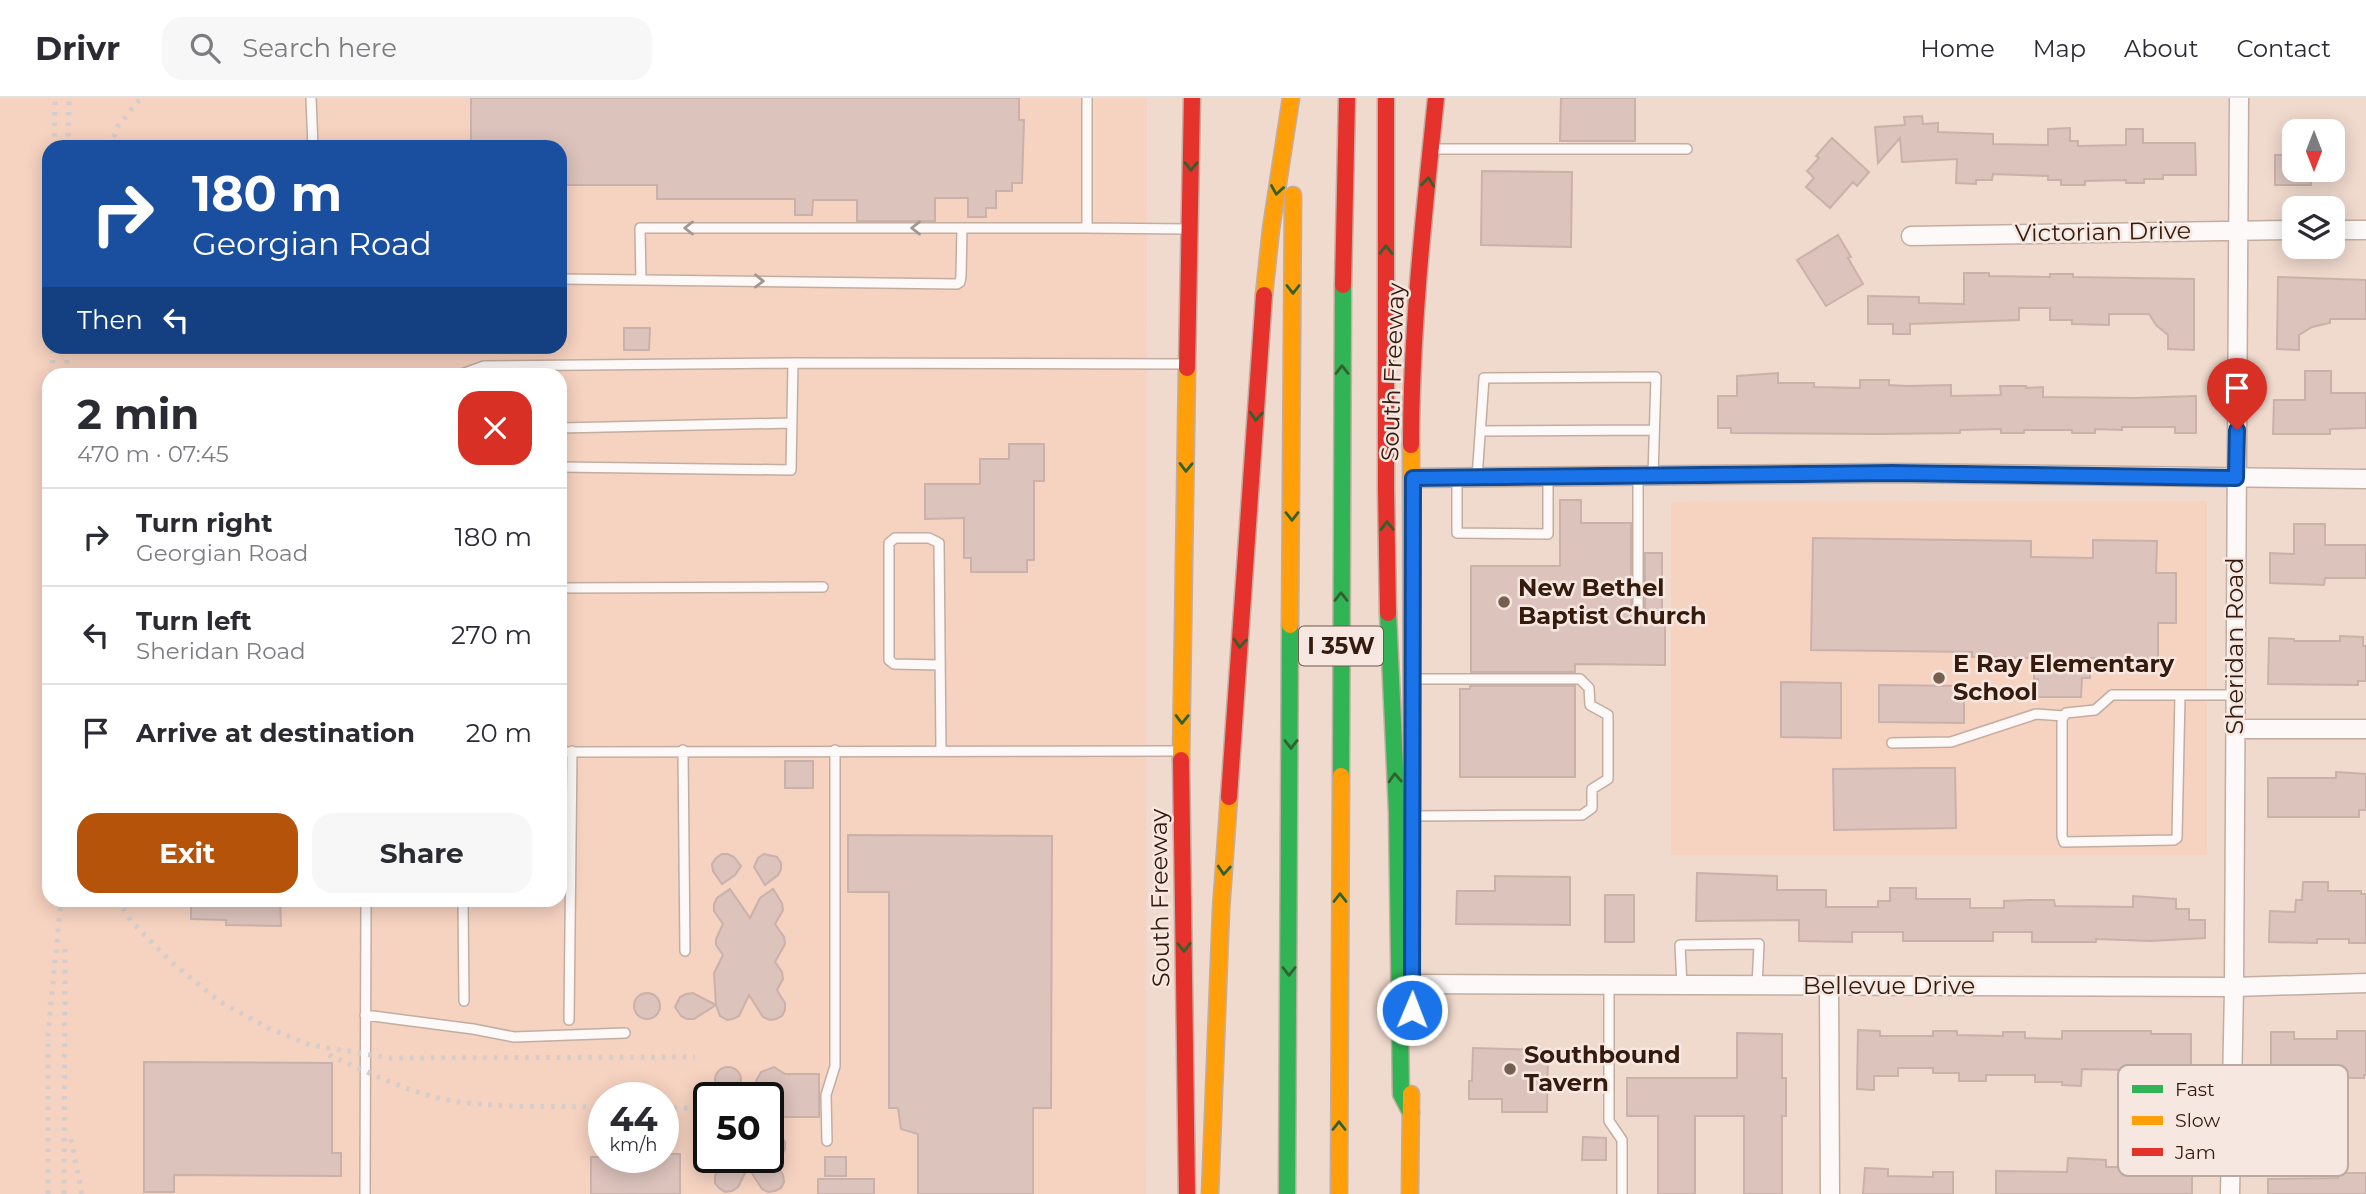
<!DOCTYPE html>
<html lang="en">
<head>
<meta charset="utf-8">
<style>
  :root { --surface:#fff; --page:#f7f7f7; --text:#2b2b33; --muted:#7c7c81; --line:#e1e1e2; --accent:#b45309 }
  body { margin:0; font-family:Montserrat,sans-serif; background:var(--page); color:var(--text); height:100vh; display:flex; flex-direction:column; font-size:26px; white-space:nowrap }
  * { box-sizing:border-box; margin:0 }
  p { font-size:23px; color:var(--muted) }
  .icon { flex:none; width:38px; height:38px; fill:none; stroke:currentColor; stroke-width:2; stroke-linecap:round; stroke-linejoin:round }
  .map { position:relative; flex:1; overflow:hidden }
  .drawer { position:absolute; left:42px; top:270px; width:525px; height:539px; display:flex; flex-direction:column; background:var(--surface); border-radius:21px; box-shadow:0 4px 18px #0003 }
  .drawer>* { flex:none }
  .hud { position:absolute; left:42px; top:42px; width:525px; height:214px; border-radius:21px; box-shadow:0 4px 18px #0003; background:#1a4fa0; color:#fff; overflow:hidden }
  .needle { width:46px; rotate:180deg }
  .buttons { position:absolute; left:2282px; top:21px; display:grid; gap:14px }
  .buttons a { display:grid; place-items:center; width:63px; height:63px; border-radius:14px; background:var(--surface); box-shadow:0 4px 18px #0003; font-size:35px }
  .speed { position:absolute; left:588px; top:984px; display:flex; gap:14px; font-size:35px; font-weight:700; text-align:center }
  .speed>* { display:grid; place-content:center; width:91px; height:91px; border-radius:50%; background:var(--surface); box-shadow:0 4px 18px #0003; line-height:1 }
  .speed small { font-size:18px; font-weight:400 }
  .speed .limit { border:4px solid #111; border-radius:10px; background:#fff; color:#111 }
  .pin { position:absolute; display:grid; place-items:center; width:60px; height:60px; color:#fff; margin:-72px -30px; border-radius:50% 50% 50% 0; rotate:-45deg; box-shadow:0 0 7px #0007 }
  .pin .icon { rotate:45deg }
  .me { position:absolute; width:77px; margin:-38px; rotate:1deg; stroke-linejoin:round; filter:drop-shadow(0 0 5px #0008) }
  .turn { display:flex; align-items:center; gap:24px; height:147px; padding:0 35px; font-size:32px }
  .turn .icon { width:91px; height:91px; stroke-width:2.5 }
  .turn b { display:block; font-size:49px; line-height:60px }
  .then { display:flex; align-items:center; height:66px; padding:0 35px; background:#0003; gap:14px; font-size:26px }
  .round { display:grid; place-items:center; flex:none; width:74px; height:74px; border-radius:21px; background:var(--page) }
  .summary { display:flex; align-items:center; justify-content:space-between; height:119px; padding:0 35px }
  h1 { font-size:42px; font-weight:700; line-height:52px }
  .cta { display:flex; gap:14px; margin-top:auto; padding:14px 35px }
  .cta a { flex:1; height:80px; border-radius:21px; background:var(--accent); color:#fff; font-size:28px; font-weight:700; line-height:80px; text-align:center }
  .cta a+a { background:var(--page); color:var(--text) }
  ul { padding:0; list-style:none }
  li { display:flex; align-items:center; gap:21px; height:98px; padding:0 35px; border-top:2px solid var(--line) }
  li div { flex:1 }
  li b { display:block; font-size:26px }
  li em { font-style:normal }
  header { display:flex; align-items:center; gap:42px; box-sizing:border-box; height:98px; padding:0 35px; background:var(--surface); border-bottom:2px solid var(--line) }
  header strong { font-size:33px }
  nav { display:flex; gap:38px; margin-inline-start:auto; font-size:24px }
  .search { width:490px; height:63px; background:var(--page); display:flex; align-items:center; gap:18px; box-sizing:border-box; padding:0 24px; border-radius:21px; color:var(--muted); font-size:26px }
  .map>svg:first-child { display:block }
  .built { fill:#f6d2c0; fill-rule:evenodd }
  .building { fill:#dcc3bc; stroke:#cab1aa; stroke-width:2 }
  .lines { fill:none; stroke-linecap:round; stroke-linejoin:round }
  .lane-casing { stroke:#c3ada1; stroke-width:12 }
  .street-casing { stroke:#c3ada1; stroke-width:21 }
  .fast-casing { stroke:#c3ada1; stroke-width:19 }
  .slow-casing { stroke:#c3ada1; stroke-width:19 }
  .jam-casing { stroke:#c3ada1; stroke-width:19 }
  .lane { stroke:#fdf9f8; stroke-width:9 }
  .street { stroke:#fdf9f8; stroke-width:18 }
  .fast { stroke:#30b455; stroke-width:16 }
  .slow { stroke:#ff9f0a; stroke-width:16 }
  .jam { stroke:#e5322d; stroke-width:16 }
  .rail { stroke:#d5cdca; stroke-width:5; stroke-dasharray:3.5 7; stroke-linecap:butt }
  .oneway { stroke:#32602e }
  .oneway2 { stroke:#a3958f }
  .route-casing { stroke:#114b97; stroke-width:18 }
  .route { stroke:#1a73e8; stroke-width:12 }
  .poi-dot { fill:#765e51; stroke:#f6e8e1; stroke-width:2.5 }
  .labels { text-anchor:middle; stroke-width:5; stroke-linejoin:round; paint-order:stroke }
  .shield { fill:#f6e8e1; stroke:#6e584d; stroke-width:2 }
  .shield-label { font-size:23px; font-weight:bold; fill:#341b0e }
  .street-label { font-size:24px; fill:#341b0e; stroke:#f6e8e1 }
  .poi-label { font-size:24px; font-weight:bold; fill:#341b0e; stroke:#f6e8e1; text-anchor:start }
  .key { fill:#f6e8e1; stroke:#bcaaa2; stroke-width:2 }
  .key-label { font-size:19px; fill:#341b0e }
</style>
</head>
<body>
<header>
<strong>Drivr</strong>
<div class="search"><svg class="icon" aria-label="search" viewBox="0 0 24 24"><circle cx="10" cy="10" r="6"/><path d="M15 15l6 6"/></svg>Search here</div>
<nav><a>Home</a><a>Map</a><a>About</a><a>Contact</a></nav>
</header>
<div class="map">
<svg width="2366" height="1096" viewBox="0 0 2366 1096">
  <rect width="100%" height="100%" fill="#f0d9cd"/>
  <path class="built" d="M0,0H1147L1146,1096H0ZM49,49H560V248H49ZM49,276H560V802H49ZM604,999H663V1059H604ZM709,999H768V1059H709Z
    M2207,403V757H1671V404Z"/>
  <path class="building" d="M471,0H1019V22H1024L1022,85H1012V93H996V110H986V119H968V100H935V123H857V102H813L812,117H795V101H657V87H560V49H471Z
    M1561,0H1635V43H1560Z
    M1922,18L1923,26L1938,25V34L1993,36V46L2048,47V31L2070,30V43H2078V48L2126,47V31H2143V45H2195L2196,77H2163V81H2144V85H2126V82L2085,83V87H2061V82H2048V78L1993,76L1992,82H1976V86L1956,85L1957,61L1902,64L1900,40L1878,65L1875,29L1905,27L1904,19Z
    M1832,40L1869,74L1857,88L1853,84L1830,110L1806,89L1814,80L1807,73L1819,60L1816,58Z
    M2275,57H2294V72H2311V87H2275Z
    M1482,73L1572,74L1571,149L1481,147Z
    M1838,137L1851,159L1848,160L1863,186L1826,208L1797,162Z
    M1964,175H1989V178L2050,179V176H2073V179L2194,181V252L2168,251V237L2156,227L2149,216H2109V227L2072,226V222H2050V210H2019V222L1910,226V236H1893V226H1868V198L1919,199V205L1964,206Z
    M2278,179L2366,182V221H2330V225L2312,229L2299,237V252L2277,251Z
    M624,230H650L649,252H624Z
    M2305,273H2331V295H2366V330L2330,331V336H2273L2274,302H2305Z
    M1778,275V285H1814V289L1860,290V282H1889V287L1907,288L1951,287V298L2001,297L2000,288H2026V290L2043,289V299L2134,300L2196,298V335H2175V329H2122V332L2095,331V335H2072V332H2024V335H2001V331L1960,332V335L1880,336L1731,335V330H1718V298H1737V278Z
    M1009,346H1044V383H1034V462H1027V474H971V460H964V420L925,421V386H980V361H1009Z
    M1560,402H1581V425H1631V512L1635,518H1641L1645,513V455H1662V524H1665V567L1575,566V574H1471V468H1560Z
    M2294,426H2325V447H2366V480H2325L2324,487L2270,485V455L2294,456Z
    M1813,440L2031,443V459L2093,460V442L2157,443L2156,475H2176V525H2158V561L2090,560V580H2082L2081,599H2038V581H2034V560L1972,559V554L1811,552Z
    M2340,538L2363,539V548H2366V583H2358V587L2268,586L2269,540L2294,541V543H2340Z
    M1781,584L1841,585V640L1781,639Z
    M1879,587L1964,588V625L1879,624Z
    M1470,588H1575V679H1460V591H1470Z
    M785,663H813V690H785Z
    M1923,670H1955L1956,730L1834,732L1833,671Z
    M2336,674L2366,676V712H2359V719H2268V680H2336Z
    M848,737L1052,738L1051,1010H1033V1096H918V1036L901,1031L898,1010H889V794H848Z
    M722,756H728L734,759L741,768L735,777L722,786L713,773L712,766L716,760Z
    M764,756L777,759L781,765V771L778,777L765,787L754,769L758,760Z
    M1697,775L1777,778V792H1826V809H1878V803H1890V790H1916V801H1970V810H2004V803L2029,802H2054L2055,808L2133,809V798L2176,801V811H2189V822H2205V840L2150,843L2096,841V844H2032V834H1993V843H1903V834H1852V844L1799,843V822L1696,823Z
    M1495,778L1570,779V827L1456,826L1457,793H1495Z
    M2303,784H2328V793H2361V796H2366V845H2349V841H2317V845L2269,844L2270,813L2295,814L2296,802H2302Z
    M730,791L750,820L760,800L773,791L782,805L783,812L775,826L784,839L785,846L775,864L782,874L783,881L777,892L785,905V912L782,918L776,921L770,922L763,919L749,897L739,918L733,921L727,922L720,918L716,907L694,921H687L681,918L675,909L680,899L686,896L693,895L716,907L714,875L723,857L716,847V841L723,826L714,813V806L717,800Z
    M1605,797H1634V844H1605Z
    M191,802H222V805L264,804V802H280L281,828L226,827V822L191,821Z
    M634 908a13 13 0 1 1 26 0a13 13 0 1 1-26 0Z
    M1858,932L1880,933V938H1933V933H1957V937L2003,938V934H2025V940L2062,941V933H2151V936H2191V969H2174V981H2133V972L2082,971L2081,988L2062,987V984H2035V977H1986V983H1959V975H1933V970H1898V978H1874V992L1857,991Z
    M2337,933H2366V977H2364V980L2271,979V934H2294V941H2337Z
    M1737,935L1782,936V980H1786V1018H1782V1096H1744V1018H1695V1096H1658V1018H1627V980H1737Z
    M1473,950L1548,952L1547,1014H1502V1001H1469V983H1472Z
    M144,964L332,965V1055H341V1078L174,1077V1094H144Z
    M715 982a13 13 0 1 1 26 0a13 13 0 1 1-26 0Z
    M774,969L785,976H819V1019H769L785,1044V1051L777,1067L783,1077L784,1084L781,1090L775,1093L768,1094L762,1091L748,1069L738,1089L732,1093L725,1094L719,1090L715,1085V1078L725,1059H768V996L762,992L756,983L761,974Z
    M1583,1039L1606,1040V1062H1582Z
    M663,1056H680V1096H591V1059H663Z
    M825,1059H846V1078H825Z
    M2068,1060L2106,1062V1069H2142V1065L2176,1068V1077H2192V1096H1996V1073L2067,1074Z
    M1865,1070L1888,1071V1078L1933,1079V1074H1953V1096H1863Z
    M2338,1075H2366V1096H2268V1081L2338,1080Z
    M818,1081H874V1096H818Z"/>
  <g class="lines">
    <defs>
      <path id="lane" d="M311,0L313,49
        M1087,0V130L1188,131
        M1433,51H1687
        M560,181L957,186L960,184L961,178L962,131
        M641,182L640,130H1087
        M462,276L484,268L793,265
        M560,330L792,325
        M1480,333L1654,332
        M560,369L791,372L793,265L1186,266
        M1638,378V512
        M1457,380V435L1548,436V379
        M1477,380L1484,280L1656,279L1653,378
        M560,490L823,489
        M940,567L894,566L889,562V445L895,440H929L939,445L941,653
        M2180,597L2177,740L2174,742L2064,744L2062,738V621L2066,615L2095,612L2112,597H2235
        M1892,645L1951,644L2036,616L2064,618
        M683,652L685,853
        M560,654L1179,653
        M1414,718L1582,717L1592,710V691L1608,681V617L1590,607L1589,590L1580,581H1416
        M463,802L464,903
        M1609,888V1023L1622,1042V1096
        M1682,888L1680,847L1759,846L1757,888
        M365,917L473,931L514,939L625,935
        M569,922L572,653
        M827,1043L826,997L835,968V652
        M365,1096L366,802"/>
      <path id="street" d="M2333,132H2366
        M1911,138L2294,132
        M1413,380L1892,375L2366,381
        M2235,631H2366
        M1412,886L2234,889L2366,885
        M1829,888L1830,1096
        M2230,1096L2234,889L2239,0"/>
      <path id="fast" d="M1388,515L1397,714L1401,996L1411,1015
        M1341,678L1343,187
        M1287,1096L1290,527"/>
      <path id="slow" d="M1264,197L1271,131L1291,0
        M1411,347L1412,720
        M1290,527L1293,97
        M1181,662L1187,270
        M1210,1096L1221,812L1229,699
        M1339,1096L1341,678
        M1410,1096L1411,996"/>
      <path id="jam" d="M1386,0V390L1388,515
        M1343,187L1347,0
        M1187,270L1192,0
        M1411,347C1411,231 1424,116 1436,0
        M1181,662L1187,1096
        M1229,699L1264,197"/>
    </defs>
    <use href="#lane" class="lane-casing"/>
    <use href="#street" class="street-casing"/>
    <use href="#fast" class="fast-casing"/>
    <use href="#slow" class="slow-casing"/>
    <use href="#jam" class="jam-casing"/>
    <use href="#lane" class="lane"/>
    <use href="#street" class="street"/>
    <use href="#fast" class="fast"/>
    <use href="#slow" class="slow"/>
    <use href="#jam" class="jam"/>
    <path class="rail" d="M54,49L55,0
      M68,49L69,0
      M110,49L118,28L141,0
      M52,276L53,248
      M67,276V248
      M117,802L131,823L171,864L219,903L268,930L310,947L390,960L695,959
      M329,957C370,975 415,998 459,1004C507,1010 556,1008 604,1009
      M663,1010H699
      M71,1041L82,1096
      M48,1096V936L61,802
      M64,1096L65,844"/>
  </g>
  <defs><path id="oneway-chevron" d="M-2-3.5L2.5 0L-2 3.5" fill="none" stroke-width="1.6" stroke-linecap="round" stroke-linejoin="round" transform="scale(1.75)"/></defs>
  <g class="oneway">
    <use href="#oneway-chevron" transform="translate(1191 68) rotate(91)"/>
    <use href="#oneway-chevron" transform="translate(1428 84) rotate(-84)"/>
    <use href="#oneway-chevron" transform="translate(1277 92) rotate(99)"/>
    <use href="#oneway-chevron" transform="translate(1386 152) rotate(-90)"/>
    <use href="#oneway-chevron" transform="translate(1293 191) rotate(90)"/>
    <use href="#oneway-chevron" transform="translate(1342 272) rotate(-90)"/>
    <use href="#oneway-chevron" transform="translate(1256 318) rotate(94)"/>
    <use href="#oneway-chevron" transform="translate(1186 369) rotate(91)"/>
    <use href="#oneway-chevron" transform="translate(1292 418) rotate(90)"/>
    <use href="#oneway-chevron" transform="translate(1387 428) rotate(-91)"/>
    <use href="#oneway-chevron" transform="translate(1341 499) rotate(-90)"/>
    <use href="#oneway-chevron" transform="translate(1240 545) rotate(94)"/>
    <use href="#oneway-chevron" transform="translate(1182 621) rotate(91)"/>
    <use href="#oneway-chevron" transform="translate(1291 646) rotate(90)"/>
    <use href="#oneway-chevron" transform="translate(1395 680) rotate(-93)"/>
    <use href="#oneway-chevron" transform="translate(1224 772) rotate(94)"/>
    <use href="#oneway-chevron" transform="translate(1340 800) rotate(-90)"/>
    <use href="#oneway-chevron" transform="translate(1184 849) rotate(89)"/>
    <use href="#oneway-chevron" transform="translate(1289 873) rotate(90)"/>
    <use href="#oneway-chevron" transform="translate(1339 1028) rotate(-90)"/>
  </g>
  <g class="oneway2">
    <use href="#oneway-chevron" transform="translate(689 130) rotate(-180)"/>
    <use href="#oneway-chevron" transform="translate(916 130) rotate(-180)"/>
    <use href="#oneway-chevron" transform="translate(759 183) rotate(1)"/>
  </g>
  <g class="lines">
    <defs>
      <path id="route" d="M1412,912L1413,380L1892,375L2236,380L2237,332"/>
    </defs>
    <use href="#route" class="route-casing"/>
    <use href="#route" class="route"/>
  </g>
  <g class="poi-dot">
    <circle cx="1504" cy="504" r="7"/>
    <circle cx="1939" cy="580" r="7"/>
    <circle cx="1510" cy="971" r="7"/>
  </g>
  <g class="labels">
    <rect class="shield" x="1299" y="528.5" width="84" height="39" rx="5"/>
    <g class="shield-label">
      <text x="1341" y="556">I 35W</text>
    </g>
    <g class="street-label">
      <text transform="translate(2103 134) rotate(-1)" y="8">Victorian Drive</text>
      <text transform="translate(1393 274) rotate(-88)" y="8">South Freeway</text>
      <text transform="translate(2235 548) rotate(-90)" y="8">Sheridan Road</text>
      <text transform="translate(1160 800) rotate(-91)" y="8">South Freeway</text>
      <text x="1889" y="896">Bellevue Drive</text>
    </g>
    <g class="poi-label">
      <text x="1518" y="498">New Bethel<tspan x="1518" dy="28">Baptist Church</tspan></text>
      <text x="1953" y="574">E Ray Elementary<tspan x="1953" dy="28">School</tspan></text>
      <text x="1524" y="965">Southbound<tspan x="1524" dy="28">Tavern</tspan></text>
    </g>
  </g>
  <rect x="2118" y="967" width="230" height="111" rx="10" class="key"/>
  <rect x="2132" y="987" width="31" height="8" fill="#30b455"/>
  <rect x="2132" y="1018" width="31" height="9" fill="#ff9f0a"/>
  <rect x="2132" y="1050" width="31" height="8" fill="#e5322d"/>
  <g class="key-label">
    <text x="2175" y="998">Fast</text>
    <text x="2175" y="1029">Slow</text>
    <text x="2175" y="1061">Jam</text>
  </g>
</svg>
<div class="buttons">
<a><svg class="needle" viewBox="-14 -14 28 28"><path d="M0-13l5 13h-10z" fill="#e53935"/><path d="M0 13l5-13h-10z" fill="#7c7c81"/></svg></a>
<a><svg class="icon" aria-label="layers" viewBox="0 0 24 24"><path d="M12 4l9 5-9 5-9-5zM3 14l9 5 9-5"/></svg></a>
</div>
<div class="speed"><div>44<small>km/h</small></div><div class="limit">50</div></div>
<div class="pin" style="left:2237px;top:332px;background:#d93025"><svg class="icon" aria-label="arrive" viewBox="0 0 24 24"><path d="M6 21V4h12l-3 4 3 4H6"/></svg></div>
<svg class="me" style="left:1412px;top:912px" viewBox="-20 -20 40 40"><circle r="17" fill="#1a73e8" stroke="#fff" stroke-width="3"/><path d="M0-11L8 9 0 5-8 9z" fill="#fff"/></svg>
<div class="hud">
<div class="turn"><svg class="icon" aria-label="right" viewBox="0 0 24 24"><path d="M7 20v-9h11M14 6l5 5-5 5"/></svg><div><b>180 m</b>Georgian Road</div></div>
<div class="then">Then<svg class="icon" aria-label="left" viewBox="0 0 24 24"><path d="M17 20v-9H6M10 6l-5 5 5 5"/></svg></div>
</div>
<section class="drawer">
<div class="summary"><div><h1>2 min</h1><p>470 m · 07:45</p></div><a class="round" style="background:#d93025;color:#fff"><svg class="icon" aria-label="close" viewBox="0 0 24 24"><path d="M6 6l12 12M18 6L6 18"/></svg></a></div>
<ul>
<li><svg class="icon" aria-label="right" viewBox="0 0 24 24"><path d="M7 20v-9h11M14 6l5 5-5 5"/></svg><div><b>Turn right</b><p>Georgian Road</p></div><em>180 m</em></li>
<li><svg class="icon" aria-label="left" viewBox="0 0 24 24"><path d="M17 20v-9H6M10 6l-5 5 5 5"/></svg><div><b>Turn left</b><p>Sheridan Road</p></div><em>270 m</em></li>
<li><svg class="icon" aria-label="arrive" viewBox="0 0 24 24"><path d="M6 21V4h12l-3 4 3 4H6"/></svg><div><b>Arrive at destination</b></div><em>20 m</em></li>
</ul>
<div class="cta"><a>Exit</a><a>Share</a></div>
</section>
</div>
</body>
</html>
